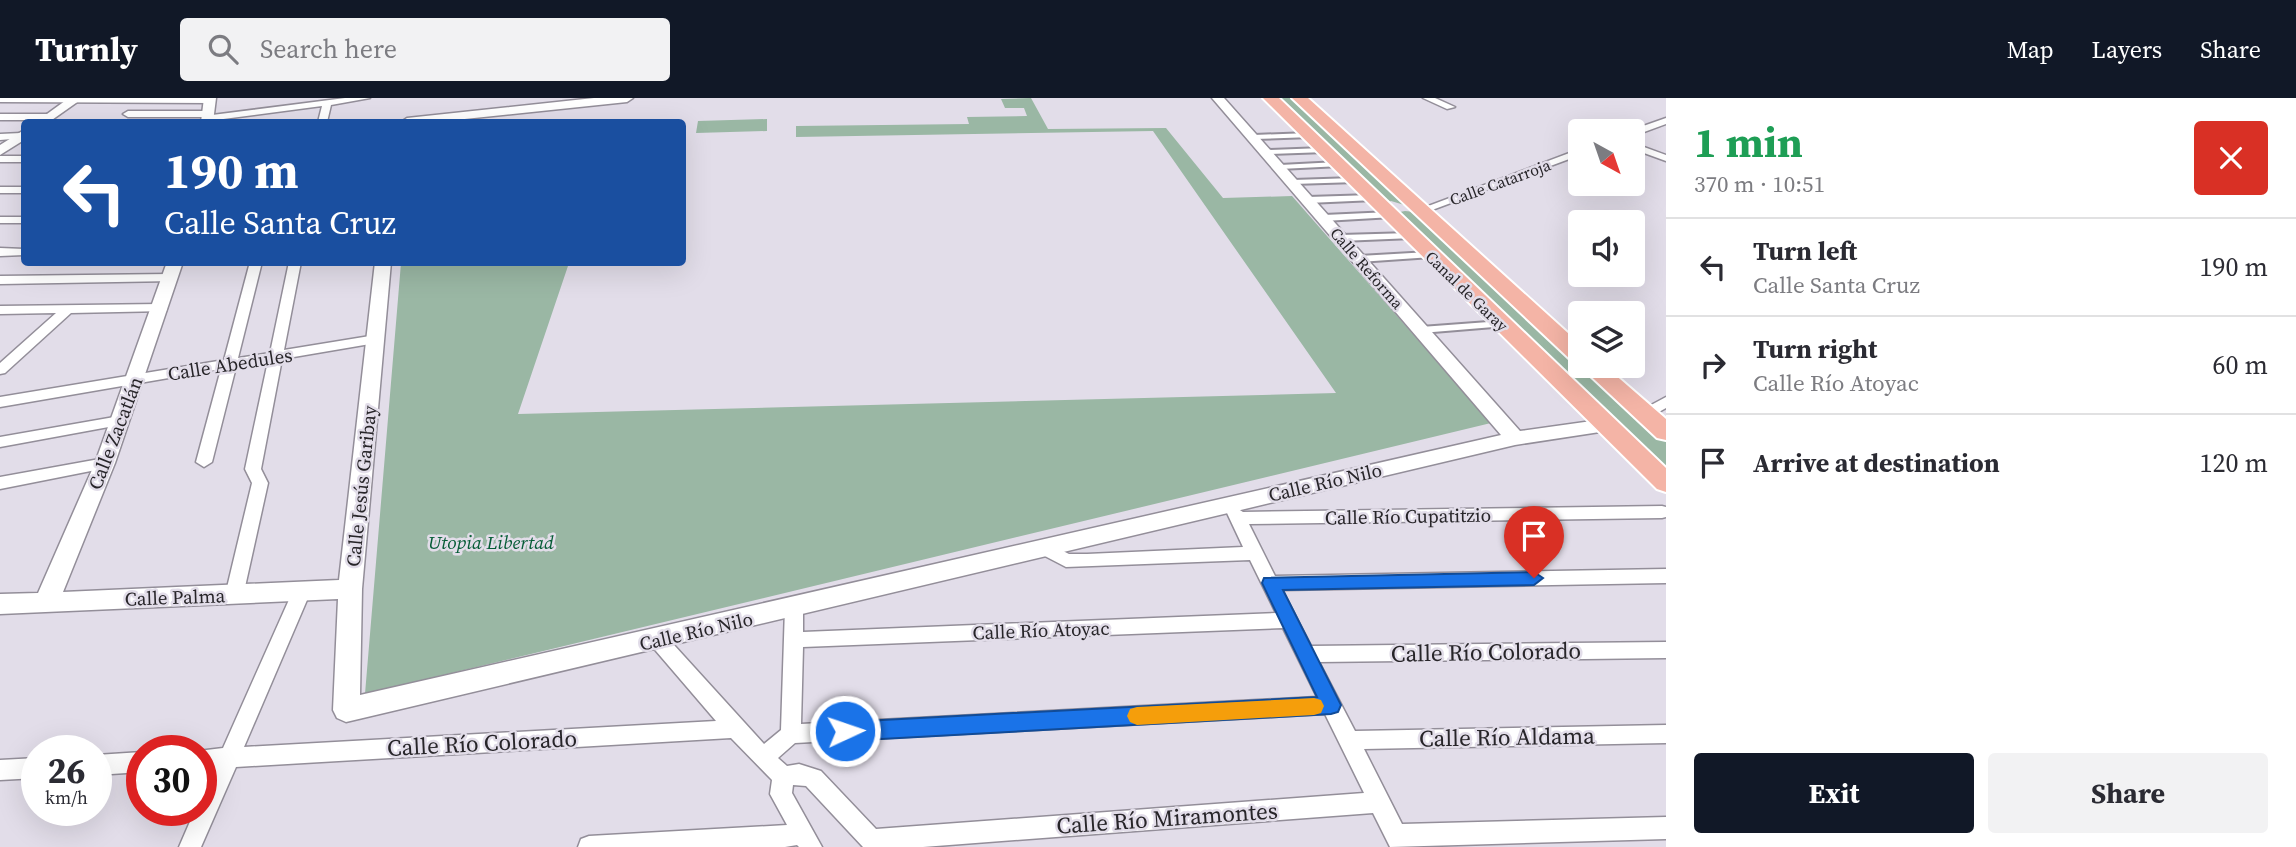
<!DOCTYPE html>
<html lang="en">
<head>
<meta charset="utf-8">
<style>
  :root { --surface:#fff; --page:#f2f2f3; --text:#2b2b33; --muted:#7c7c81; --line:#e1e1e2; --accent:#111827 }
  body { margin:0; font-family:"Source Serif 4",serif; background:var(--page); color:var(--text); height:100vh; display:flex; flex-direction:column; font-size:26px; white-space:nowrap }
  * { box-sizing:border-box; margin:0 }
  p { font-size:23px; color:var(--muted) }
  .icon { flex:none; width:38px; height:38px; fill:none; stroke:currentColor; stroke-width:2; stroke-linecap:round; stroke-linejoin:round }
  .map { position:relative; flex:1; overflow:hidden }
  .panel { display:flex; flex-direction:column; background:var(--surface); width:630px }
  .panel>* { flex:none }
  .hud { position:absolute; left:21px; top:21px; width:665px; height:147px; border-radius:7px; box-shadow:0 7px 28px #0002; background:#1a4fa0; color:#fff; overflow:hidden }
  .needle { width:46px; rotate:140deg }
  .controls { position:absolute; left:1568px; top:21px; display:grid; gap:14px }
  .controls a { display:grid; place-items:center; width:77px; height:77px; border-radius:7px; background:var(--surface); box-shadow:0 7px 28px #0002; font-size:35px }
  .speed { position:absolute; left:21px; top:637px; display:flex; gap:14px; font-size:35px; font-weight:700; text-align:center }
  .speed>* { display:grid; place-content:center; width:91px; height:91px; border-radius:50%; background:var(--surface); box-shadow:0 7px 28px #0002; line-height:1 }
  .speed small { font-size:18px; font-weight:400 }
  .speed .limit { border:10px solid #d22; background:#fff; color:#111 }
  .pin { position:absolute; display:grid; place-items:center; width:60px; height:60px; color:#fff; margin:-72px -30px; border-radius:50% 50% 50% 0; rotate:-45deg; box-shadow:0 0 7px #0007 }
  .pin .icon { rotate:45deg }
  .me { position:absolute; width:77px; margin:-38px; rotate:87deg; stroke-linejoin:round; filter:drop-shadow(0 0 5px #0008) }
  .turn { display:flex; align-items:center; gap:24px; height:147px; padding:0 28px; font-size:32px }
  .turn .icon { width:91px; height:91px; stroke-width:2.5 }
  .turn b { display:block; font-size:49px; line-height:60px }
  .round { display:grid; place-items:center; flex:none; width:74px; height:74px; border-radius:7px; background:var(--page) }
  .overview { display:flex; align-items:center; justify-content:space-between; height:119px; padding:0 28px }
  h1 { font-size:42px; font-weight:700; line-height:52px; color:#1e9e55 }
  .button { display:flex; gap:14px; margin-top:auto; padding:14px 28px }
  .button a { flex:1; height:80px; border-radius:7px; background:var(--accent); color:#fff; font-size:28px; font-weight:700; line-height:80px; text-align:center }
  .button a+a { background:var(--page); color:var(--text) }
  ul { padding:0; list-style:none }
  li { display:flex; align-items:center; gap:21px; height:98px; padding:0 28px; border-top:2px solid var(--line) }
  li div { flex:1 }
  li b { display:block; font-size:26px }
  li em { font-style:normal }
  header { display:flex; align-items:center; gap:42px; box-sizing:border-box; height:98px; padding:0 35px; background:var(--accent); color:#fff }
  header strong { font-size:33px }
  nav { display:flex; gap:38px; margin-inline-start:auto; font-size:24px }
  .search { width:490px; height:63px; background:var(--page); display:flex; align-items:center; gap:18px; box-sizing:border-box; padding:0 24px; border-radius:7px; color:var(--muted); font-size:26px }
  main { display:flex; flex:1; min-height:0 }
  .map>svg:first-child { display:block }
  .green { fill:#9ab7a4 }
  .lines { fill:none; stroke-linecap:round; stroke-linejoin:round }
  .pedestrian-casing { stroke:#938e99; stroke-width:4 }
  .minor-casing { stroke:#938e99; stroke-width:3 }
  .tertiary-casing { stroke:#938e99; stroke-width:3 }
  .trunk-casing { stroke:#fff; stroke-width:4 }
  .pedestrian { fill:#fff; fill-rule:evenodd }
  .minor { fill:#fff; fill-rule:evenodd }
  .tertiary { fill:#fff; fill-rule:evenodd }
  .trunk { fill:#f4b4a6; fill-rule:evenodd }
  .route { fill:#1a73e8; stroke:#114b97; stroke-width:2 }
  .slow { fill:#f59e0b }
  .labels { text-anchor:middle; stroke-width:5; stroke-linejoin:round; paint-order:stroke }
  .far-street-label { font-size:16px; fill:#272529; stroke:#e2dde9 }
  .street-label { font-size:19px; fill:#272529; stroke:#e2dde9 }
  .park-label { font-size:19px; font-style:italic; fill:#055c36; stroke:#e2dde9 }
  .near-street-label { font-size:23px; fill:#272529; stroke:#e2dde9 }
</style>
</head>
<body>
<header>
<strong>Turnly</strong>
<div class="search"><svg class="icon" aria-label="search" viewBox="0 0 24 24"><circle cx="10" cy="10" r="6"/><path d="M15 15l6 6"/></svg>Search here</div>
<nav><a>Map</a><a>Layers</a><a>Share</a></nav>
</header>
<main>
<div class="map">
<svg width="1666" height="749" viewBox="0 0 1666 749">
  <rect width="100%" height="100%" fill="#e2dde9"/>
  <path class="green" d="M1031,0L1048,31L1166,30L1223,100L1292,98L1491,325L365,596L401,165H569L518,316L1336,295L1153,33L796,39V28L969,26L967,19L1027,18L1024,10H1005L1001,1Z
    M1277,0H1292L1411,109L1391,103L1387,105Z
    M767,21V33L696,35L698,23Z
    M1405,113L1415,114L1580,264V268H1584L1666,342V374L1437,158L1400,114Z"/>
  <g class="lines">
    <defs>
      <path id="pedestrian" d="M1309,35L1313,37L1312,39L1254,41L1250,39L1254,37Z
        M1323,50L1327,52L1326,54L1267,56L1263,54L1267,52Z
        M1338,64L1342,66L1341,68L1280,71L1276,69L1280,67Z
        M1354,80H1357V84L1293,86L1289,84L1293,82Z
        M1372,97L1376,100L1375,102L1308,105L1304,102L1308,99Z
        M1390,114L1393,115V119L1324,123L1320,120L1324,117Z
        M1410,135L1413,136V140L1341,143L1337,140L1341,137Z
        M1429,154L1434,157L1432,159L1359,164L1354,161L1359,158Z
        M1502,223L1507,226L1506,228L1421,235L1416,232L1421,229Z"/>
      <path id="minor" d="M0,0H213L214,2L210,5L0,4Z
        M345,0H370L331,7L327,24H318L322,8L208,23L204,19H128L123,16L128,13H208L212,17Z
        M1423,0H1435L1455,9L1447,11Z
        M0,16H50L55,19L50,22H0Z
        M1666,20V26L1636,37L1633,38V33H1629Z
        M0,36L21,35L24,36V40L0,42Z
        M1633,45L1666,57V63L1633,51Z
        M1580,51V57L1424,115L1415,113Z
        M0,58H24V64H0Z
        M0,89H24V95H0Z
        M0,119H24V125H0Z
        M0,150L24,151V157L0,158Z
        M250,164H262L238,260L270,255L289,164H301L284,252L376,237L383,241L376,245L282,261L261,371L268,385L243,498L240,503L234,505L228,503L225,498L252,385L245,371L268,263L236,269L212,364L204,369L196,364L221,271L0,309V299L224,262Z
        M170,176L176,180L174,183L0,186V178Z
        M161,206L167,210L166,213L71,215L5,275L0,276V265L56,215L0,216V208Z
        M1666,299V310L1650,319H1640L1638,316L1640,313Z
        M120,318L125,320L127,323L125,326L0,349V339Z
        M105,360L111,361L113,365L111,369L0,391V379Z
        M1662,408L1666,409V419L1662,420L1249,426L1275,478L1666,471V485L1282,492L1311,548L1666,544V560L1319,564L1355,633L1666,627V645L1364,651L1402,726L1666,719V741L1390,749L1373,715L923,749H863L806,688L793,687L792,695L822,749H799L797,747L785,749H578L581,741L589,738L787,727L770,696L772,682L731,640L236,669L201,749H179L195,712H201V698L214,670L201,671V653H198L223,650L292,495L295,490L301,488L307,490L310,495L244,649L716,623L650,546L648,541L650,536L657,533L664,536L764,646L781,632L785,510L788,505L794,503L800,505L803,510V534L1276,515L1250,462L1066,469L1041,456L1038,451L1041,446L1047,445L1069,456H1087L1243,449L1227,415L1229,411L1235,409L1243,414ZM1283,530L1317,599L801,626L803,549ZM1325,616L1364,695L876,731L821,673L799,666L787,668L778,660L795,645Z
        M142,654V674L96,677V657Z
        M37,660V680L0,682V662Z"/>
      <path id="tertiary" d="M69,0H83L49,24H36Z
        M204,0H216L213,24H201Z
        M594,0H633L627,4L436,24H401L407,20Z
        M1212,0H1224L1520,333L1606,321L1616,327L1613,332L1515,347L346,624L337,620L333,612L338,501L0,516V496L38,495L95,365L167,164H183L115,365L63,494L339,482L375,164H391L362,491L360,597L1501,337Z
        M24,32V42L0,57V47Z"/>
      <path id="trunk" d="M1263,0H1279L1666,370V394L1657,391Z
        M1292,0H1308L1580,246V265L1572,263Z
        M1580,268H1605L1666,321V342L1657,340Z"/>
    </defs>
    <use href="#pedestrian" class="pedestrian-casing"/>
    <use href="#minor" class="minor-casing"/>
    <use href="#tertiary" class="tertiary-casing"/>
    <use href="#trunk" class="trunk-casing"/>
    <use href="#pedestrian" class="pedestrian"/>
    <use href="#minor" class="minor"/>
    <use href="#tertiary" class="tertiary"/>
    <use href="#trunk" class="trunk"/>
  </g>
  <path class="route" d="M1534,474L1543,480L1534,487L1283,492L1341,607L1338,614L1331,616L845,643L838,640L835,633L838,627L845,624L1317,599L1262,485L1264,480Z"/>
  <path class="slow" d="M1314,600L1321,602L1324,608L1321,615L1314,617L1137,627L1130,624L1127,618L1130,611L1137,609Z"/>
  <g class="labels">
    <g class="far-street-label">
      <text transform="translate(1500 84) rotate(-20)" y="6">Calle Catarroja</text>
      <text transform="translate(1367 170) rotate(49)" y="6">Calle Reforma</text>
      <text transform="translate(1467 193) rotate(44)" y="6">Canal de Garay</text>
    </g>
    <g class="street-label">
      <text transform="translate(230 266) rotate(-9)" y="7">Calle Abedules</text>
      <text transform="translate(115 335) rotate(-69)" y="7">Calle Zacatlán</text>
      <text transform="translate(1325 384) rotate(-13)" y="7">Calle Río Nilo</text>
      <text transform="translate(361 388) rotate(-84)" y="7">Calle Jesús Garibay</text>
      <text transform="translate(1408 418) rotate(-1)" y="7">Calle Río Cupatitzio</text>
      <text transform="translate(175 499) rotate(-2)" y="7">Calle Palma</text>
      <text transform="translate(1041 532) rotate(-2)" y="7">Calle Río Atoyac</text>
      <text transform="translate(696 533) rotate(-13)" y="7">Calle Río Nilo</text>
    </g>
    <g class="park-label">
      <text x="491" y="451">Utopia Libertad</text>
    </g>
    <g class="near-street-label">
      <text transform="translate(1486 554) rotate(-1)" y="8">Calle Río Colorado</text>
      <text transform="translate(1507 639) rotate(-1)" y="8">Calle Río Aldama</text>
      <text transform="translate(482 645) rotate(-3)" y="8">Calle Río Colorado</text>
      <text transform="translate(1167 720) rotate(-4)" y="8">Calle Río Miramontes</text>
    </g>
  </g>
</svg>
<div class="controls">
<a><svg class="needle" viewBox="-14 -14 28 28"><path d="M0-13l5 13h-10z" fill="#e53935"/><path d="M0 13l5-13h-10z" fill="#7c7c81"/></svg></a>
<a><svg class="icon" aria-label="sound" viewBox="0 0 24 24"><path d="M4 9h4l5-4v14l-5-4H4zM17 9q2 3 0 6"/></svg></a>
<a><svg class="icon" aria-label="layers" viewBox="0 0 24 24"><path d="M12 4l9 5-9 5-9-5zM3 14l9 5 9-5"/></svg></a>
</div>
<div class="speed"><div>26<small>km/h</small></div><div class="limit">30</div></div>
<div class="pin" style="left:1534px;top:480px;background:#d93025"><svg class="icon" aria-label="arrive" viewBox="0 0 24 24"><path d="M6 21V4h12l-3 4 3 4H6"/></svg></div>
<svg class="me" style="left:845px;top:633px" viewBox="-20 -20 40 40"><circle r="17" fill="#1a73e8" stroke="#fff" stroke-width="3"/><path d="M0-11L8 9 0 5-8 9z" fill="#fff"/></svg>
<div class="hud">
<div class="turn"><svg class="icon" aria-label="left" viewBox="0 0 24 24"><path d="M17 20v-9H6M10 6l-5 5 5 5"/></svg><div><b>190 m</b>Calle Santa Cruz</div></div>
</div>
</div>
<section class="panel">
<div class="overview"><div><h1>1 min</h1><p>370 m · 10:51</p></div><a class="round" style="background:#d93025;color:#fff"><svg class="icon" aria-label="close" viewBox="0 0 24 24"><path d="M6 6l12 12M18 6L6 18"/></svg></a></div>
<ul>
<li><svg class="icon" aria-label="left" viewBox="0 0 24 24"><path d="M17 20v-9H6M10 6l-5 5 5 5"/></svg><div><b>Turn left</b><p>Calle Santa Cruz</p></div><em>190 m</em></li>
<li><svg class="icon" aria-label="right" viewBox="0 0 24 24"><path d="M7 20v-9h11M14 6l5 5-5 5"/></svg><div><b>Turn right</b><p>Calle Río Atoyac</p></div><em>60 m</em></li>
<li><svg class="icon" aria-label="arrive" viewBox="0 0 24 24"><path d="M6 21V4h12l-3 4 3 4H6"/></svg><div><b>Arrive at destination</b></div><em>120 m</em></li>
</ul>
<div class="button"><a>Exit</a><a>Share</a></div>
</section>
</main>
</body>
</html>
